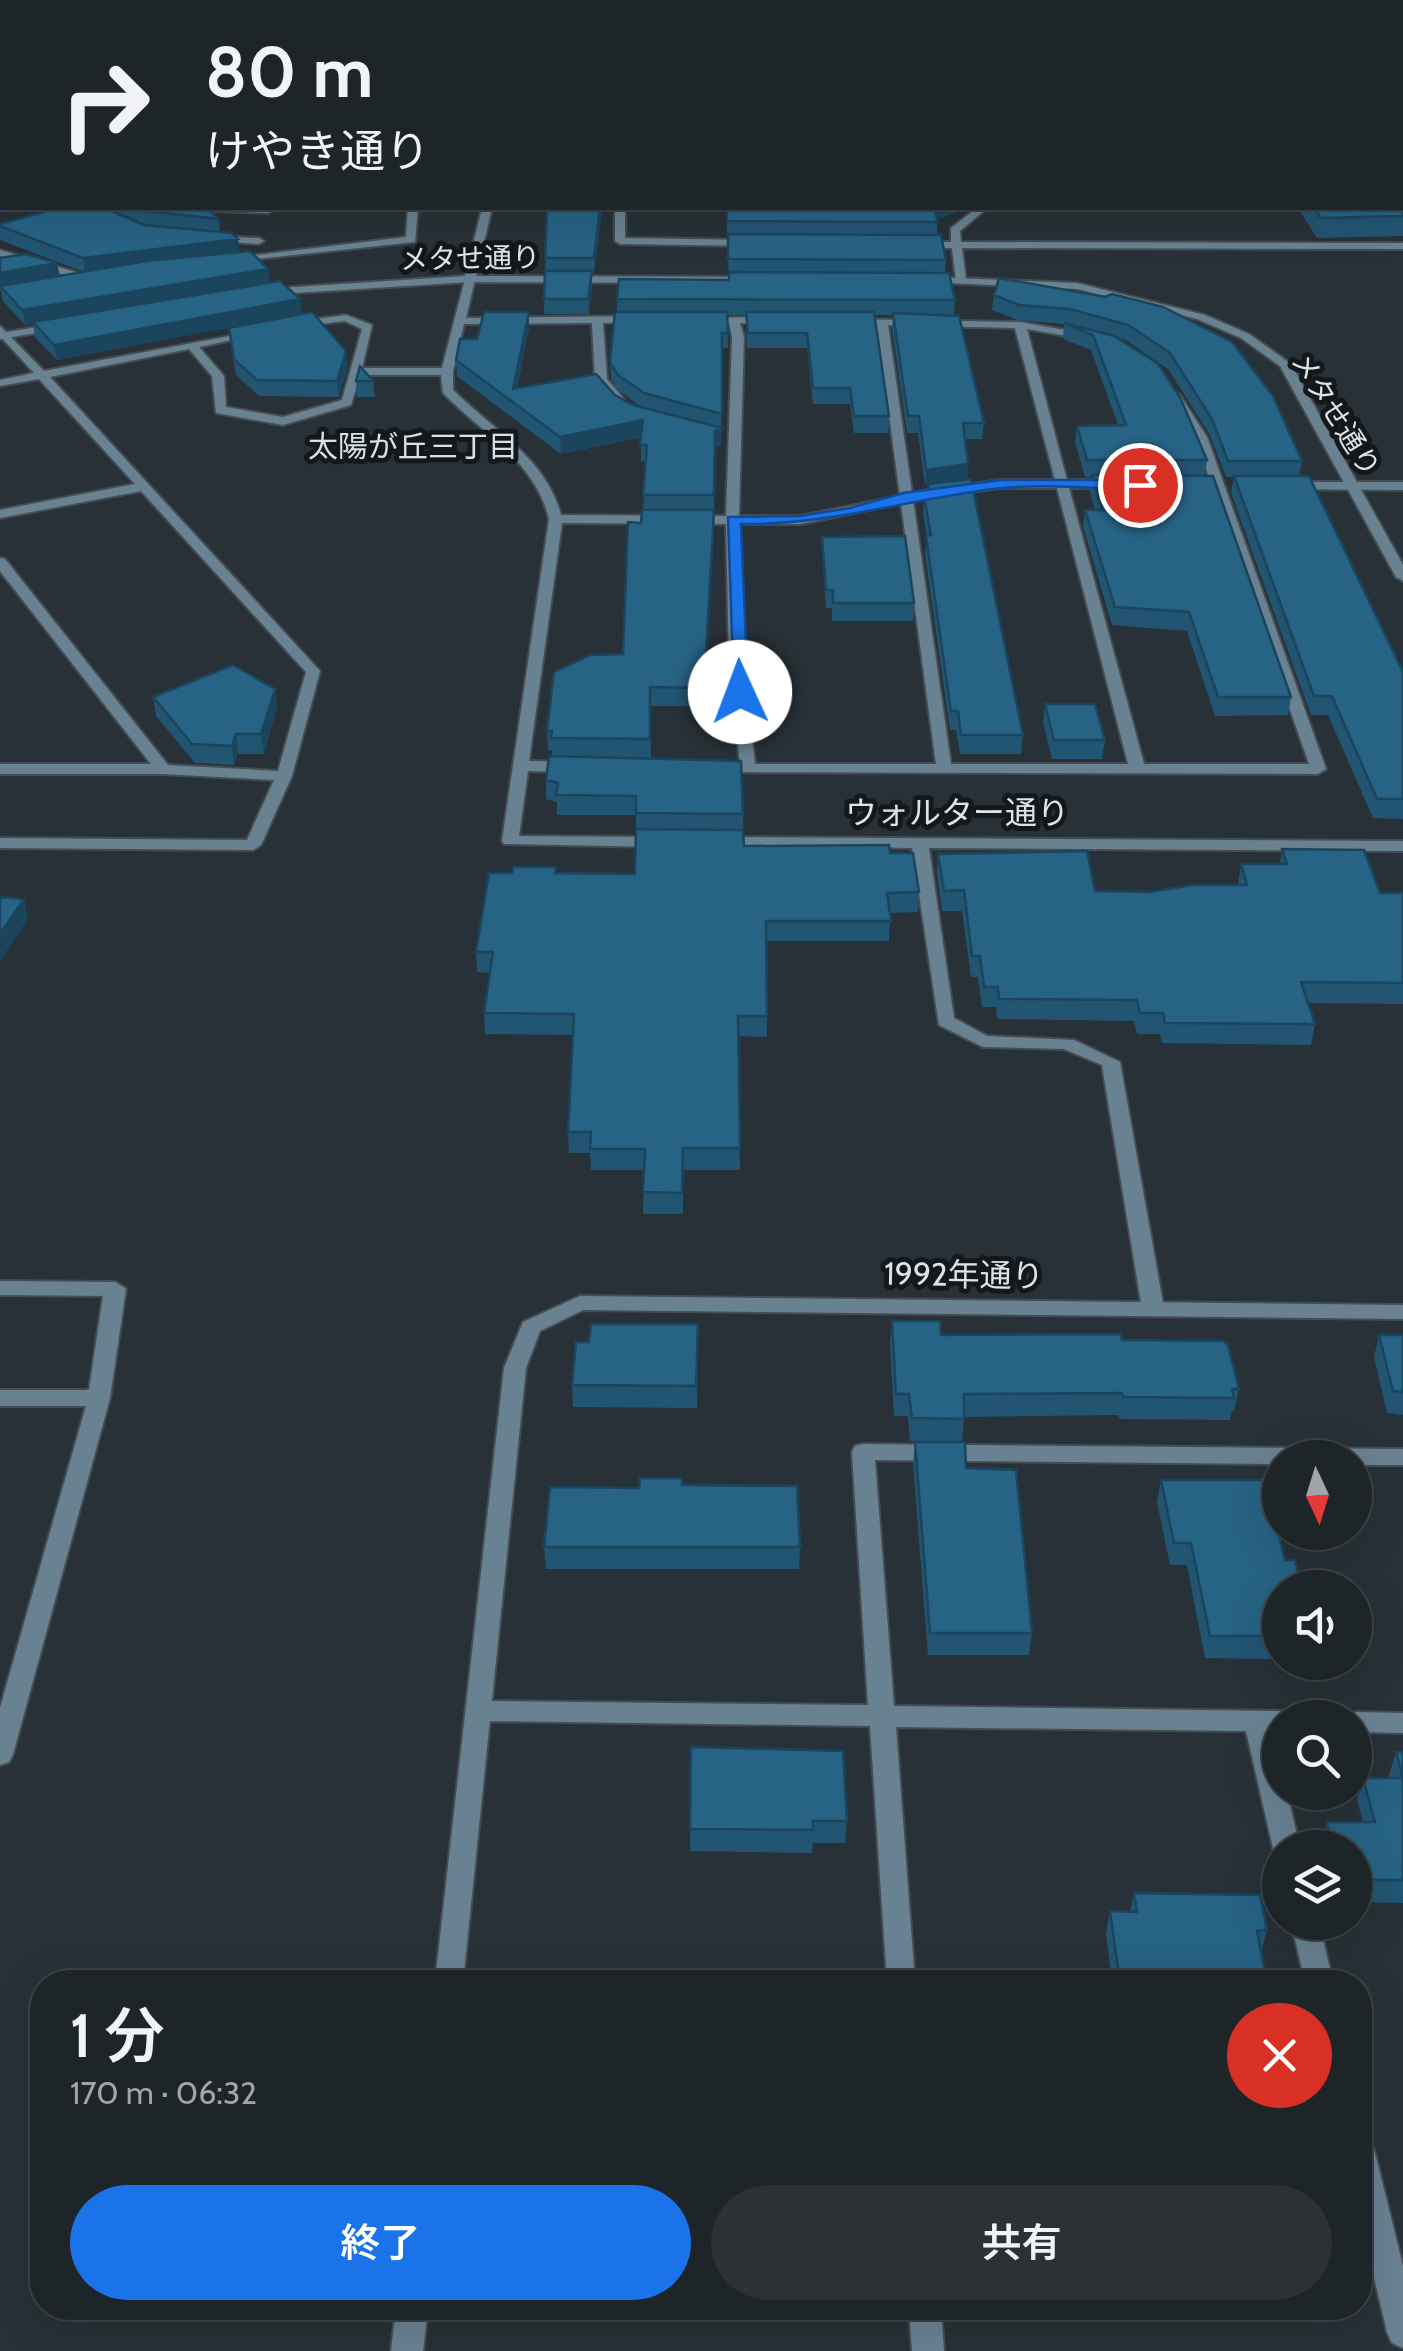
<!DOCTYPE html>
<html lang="ja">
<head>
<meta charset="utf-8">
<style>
  :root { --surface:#1e2529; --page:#2b3135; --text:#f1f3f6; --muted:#a1a5a8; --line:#3c4246; --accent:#1a73e8 }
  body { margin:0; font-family:Cabin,"Noto Sans JP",sans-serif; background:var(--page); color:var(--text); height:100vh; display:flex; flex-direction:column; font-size:38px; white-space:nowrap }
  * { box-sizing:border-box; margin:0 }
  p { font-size:32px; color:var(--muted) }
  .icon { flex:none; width:55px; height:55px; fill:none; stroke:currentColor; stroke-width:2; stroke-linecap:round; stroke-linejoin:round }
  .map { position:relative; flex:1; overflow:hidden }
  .sheet { position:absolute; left:30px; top:1970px; width:1342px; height:350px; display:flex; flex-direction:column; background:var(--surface); border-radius:40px; box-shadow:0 10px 40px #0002,0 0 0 2px var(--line) }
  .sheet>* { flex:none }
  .hud { position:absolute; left:0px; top:0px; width:1405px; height:210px; box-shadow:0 10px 40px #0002,0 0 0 2px var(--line); background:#1e2529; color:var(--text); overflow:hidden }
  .needle { width:65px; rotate:176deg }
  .fabs { position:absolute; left:1262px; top:1440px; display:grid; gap:20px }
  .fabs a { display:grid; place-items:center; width:110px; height:110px; border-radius:50%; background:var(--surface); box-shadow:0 10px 40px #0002,0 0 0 2px var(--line); font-size:50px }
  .pin { position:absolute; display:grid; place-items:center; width:85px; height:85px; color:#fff; margin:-42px; border:5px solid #fff; border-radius:50%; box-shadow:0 2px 10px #0007 }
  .me { position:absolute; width:110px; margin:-55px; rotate:358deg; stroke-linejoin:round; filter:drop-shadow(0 0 8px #0008) }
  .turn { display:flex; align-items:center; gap:35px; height:210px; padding:0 40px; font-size:45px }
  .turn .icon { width:130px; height:130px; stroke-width:2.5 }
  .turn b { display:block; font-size:70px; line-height:85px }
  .round { display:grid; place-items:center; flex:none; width:105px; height:105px; border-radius:52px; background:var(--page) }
  .headline { display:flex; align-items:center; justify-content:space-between; height:170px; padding:0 40px }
  h1 { font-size:60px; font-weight:600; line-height:75px }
  .cta { display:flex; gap:20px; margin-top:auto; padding:20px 40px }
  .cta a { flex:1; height:115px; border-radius:60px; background:var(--accent); color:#fff; font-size:40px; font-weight:600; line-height:115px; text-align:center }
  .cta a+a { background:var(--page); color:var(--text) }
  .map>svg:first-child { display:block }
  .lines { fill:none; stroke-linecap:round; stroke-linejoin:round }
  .minor-casing { stroke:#454d53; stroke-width:4 }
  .tertiary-casing { stroke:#454d53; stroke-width:4 }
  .minor { fill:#698292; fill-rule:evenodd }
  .tertiary { fill:#698292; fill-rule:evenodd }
  .wall { fill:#225572 }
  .shaded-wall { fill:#1b455d }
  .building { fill:#276385; stroke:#1b455d; stroke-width:2.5 }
  .route { fill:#1a73e8; stroke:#114b97; stroke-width:2.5 }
  .labels { text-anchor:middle; stroke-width:10; stroke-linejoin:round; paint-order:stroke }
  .far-street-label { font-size:28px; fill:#dde3e7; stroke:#14181b }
  .far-neighbourhood-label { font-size:30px; fill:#d5e1e9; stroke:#14181b }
  .street-label { font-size:32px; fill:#dde3e7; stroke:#14181b }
</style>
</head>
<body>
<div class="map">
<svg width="1403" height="2351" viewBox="0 0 1403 2351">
  <rect width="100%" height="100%" fill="#283137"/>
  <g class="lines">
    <defs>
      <path id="minor" d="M0,144H2V150H0Z
        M0,183H2V189H0Z
        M207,208H270L273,210L268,213L212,211Z
        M408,208H418L415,242L229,262L224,259L406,237Z
        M615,208H625V238L754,240L759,243L754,246L620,244L615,241Z
        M977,208H987L960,231L961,242L1403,243V249L962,248L966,281L961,284L956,281L952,248H918L913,245L918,242H951V228Z
        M211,236L259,238L264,241L259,244L207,241Z
        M0,250L89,276L90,278L85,281L0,256Z
        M470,276L475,279L466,318L641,316L646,319L641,322L603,323L607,379L624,399L618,403L595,380L592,323L464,324L453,371V390C493,430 546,458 561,515L726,516L732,337L729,323H700L695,320L696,318L771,317L776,320L771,323H740L744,337L739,516H800L900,496L877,325L850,324L846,323V319L1020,322L1093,335L1095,337L1089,340L1027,329L1067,480H1115L1121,484L1115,488H1069L1144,764H1309L1195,437L1170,397L1176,393L1180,395L1207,437L1326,769L1318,774L711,772V766L740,764L729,664L726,524L562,523L529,761L573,762L581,767L573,772L528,771L519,836L659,837L667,842L659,847L504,844L502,841L549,519C535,461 483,434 443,393L441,375H360L351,405L283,425L216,413L212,376L189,349L50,377L320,671L292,776L261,845L253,850L0,848V838L247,840L274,780L163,774H0V764H151L0,571V558L5,559L168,765L278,771L306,672L141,491L0,518V510L135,484L39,379L0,386V380L34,373L0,336V326L44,371L261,330V334L199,347L224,376L226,407L283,417L342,400L362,329L345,321L296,327L292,326V322L346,315L372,325L362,368H442L465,279ZM888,325L1015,328L1055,480H1000L912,493ZM1000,488H1057L1128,764H951L913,500ZM901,503L936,764H755L743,664L739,524H800Z
        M1289,482H1403V490L1285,489L1283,486Z
        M718,837L1403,841V851L929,848L954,1018L987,1036L1074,1040L1120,1062L1164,1309L1153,1316L1142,1309L1102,1065L1064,1049L983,1047L939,1025L912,848L712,845V839Z
        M115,1282L126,1289L110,1398L13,1754L9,1762L0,1765V1708L86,1406H0V1390H89L104,1289Z
        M863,1444L1403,1449V1465H1355V1458H1280V1464L875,1460L894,1706L1280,1711L1289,1714L1291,1718H1280V1731H1271L1280,1766V1792H1287L1300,1848H1280V1857L1273,1848L1246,1731L896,1727L915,1982H887L870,1726L480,1721L471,1718L467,1711L471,1704L480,1701L868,1705L852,1452L855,1446Z
        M1355,1712L1403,1713V1733L1355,1732V1718H1344Z
        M1291,1922H1319L1333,1982H1305Z
        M1360,2139L1371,2143L1375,2153L1403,2266V2348L1392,2343L1387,2332L1360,2218Z
        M909,2308H941L944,2351H912Z"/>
      <path id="tertiary" d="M1402,15H1403V20H1402Z
        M2,125V131L0,132V126Z
        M482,208H492L476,276L754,277L759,280L754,283L470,282L263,295L258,292L263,289L465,276Z
        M928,277L1077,283L1205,315L1249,334L1291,364L1403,565V581L1396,577L1280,366L1241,338L1197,319L1077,289L924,282V278Z
        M57,324L63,327L61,329L0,339V333Z
        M0,1281L115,1282L126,1289L115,1296L0,1295Z
        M580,1296L1403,1305V1319L583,1310L540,1331L526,1368L463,1982H435L504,1368L523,1322Z
        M396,2308H428L423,2351H391Z"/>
    </defs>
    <use href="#minor" class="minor-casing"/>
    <use href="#tertiary" class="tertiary-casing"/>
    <use href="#minor" class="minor"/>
    <use href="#tertiary" class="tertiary"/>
  </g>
  <path class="wall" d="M926,0H1266L1276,2H936Z
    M1403,76V236L1317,238L1298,208H1402Z
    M108,208H207L219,219L220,232L240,252L268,269L270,282L302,314L348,366L339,397L259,396L236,375L229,328L263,321L57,360L35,337L33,324L25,325L3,301L0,288V258L57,263L59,276L84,272L0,240V224L147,225Z
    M547,208H602L594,273H592V286L589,314H544Z
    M726,208H968L937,219V235L946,260L945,273L955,300L954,315L984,423L982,439H965L968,464L967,479L1023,735L1021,754H960L956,730H950L925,554L927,536L923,514L924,497H927L928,486H925L918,433H907L892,328L893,315H875L889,416L888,433H854L850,404H813L807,348H747L746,315H727L728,348H722L721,445L715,447L714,528L704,706H650L651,758H610L741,761L744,846L890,853L919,892L918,912L890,913L889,941H767V1037L738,1036L740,1170H683V1214H643L644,1170H591L590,1153H569L568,1132L573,1035L485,1034L484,1013L490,973L477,972L476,952L512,873L556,867V873L635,874L636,815H557V802L546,799V780L552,756V750H548L547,731L623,654L643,510L646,461H641V437L561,454L457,376L456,360L477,339L529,312V328L517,388L615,395L633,405L643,408L618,390L611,379L610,363L617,312V299L729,280Z
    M994,295L1105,297L1302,461L1299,476L1403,672V819L1373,818L1328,715H1311L1231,493L1234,477H1226L1210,435L1168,369L1126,340L1118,338L1207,460L1205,476L1291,697L1288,715L1215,716L1187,631L1112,625L1083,527L1085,510H1095L1090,492L1092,477H1085L1075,442L1077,426L1118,425L1091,350L1063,339L1064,324L1018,320L992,310Z
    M356,381H373L375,397H357Z
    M822,537L914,603L913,621H832V608H826L822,554Z
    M275,689L277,707L264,754H238L234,765L195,763L156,716L153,697Z
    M1045,704L1105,740L1102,759H1052L1043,722Z
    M1282,849L1380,893H1403V1004L1308,1003L1315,1024L1311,1045L1162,1043L1160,1034H1137L1134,1021L997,1019L996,1007H982L978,977H971L962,911H942L937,873L938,854L1095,891L1149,892L1238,885L1241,864H1280Z
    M892,1321L941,1335L1122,1340L1239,1389L1234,1412L1232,1411L1230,1420L1120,1419L1118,1415L964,1417L962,1441H910L908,1416H894L890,1343Z
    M698,1324L697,1408L573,1407L572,1385L589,1342Z
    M1379,1335H1403V1415L1387,1413L1374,1357Z
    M915,1442L966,1468L1032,1633L1029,1655H928L913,1464Z
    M1161,1480L1285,1560L1280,1588V1659L1205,1658L1187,1565H1170L1157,1502Z
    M682,1485L800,1547L799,1569H546L544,1547L639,1488Z
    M691,1747L847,1821L845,1843H813L812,1853L690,1851Z
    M1396,1752H1403V1903L1355,1902V1848H1322L1321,1844L1327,1822H1363L1357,1800L1363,1778H1390L1389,1775Z
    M1134,1893L1267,1930L1261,1952L1267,1982H1112L1106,1933L1110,1911L1130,1912Z"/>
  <path class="shaded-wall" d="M600,208H602V211L594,273V258Z
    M934,208H968L933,220Z
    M238,239L240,253L85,273L83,258Z
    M57,263L60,278L0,288V273Z
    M268,269L270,284L25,325L22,310Z
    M592,271V286L589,314L588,299Z
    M300,299L302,314L57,360L54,345Z
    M529,312V328L513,405V389Z
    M346,351L348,366L339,397L337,381Z
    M643,420V436L561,454L560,437Z
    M722,428L721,445L715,447L714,512L715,431Z
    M968,464L967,481L925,486L926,470Z
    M714,510V528L704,706V688Z
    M275,689L277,707L264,754L261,734Z
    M236,734L238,754L234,765L232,746Z
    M24,899L28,919L0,961V934Z"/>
  <path class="building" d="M1001,0H1266L1276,2H1011Z
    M1402,76L1403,216L1321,218L1314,208H1402Z
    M58,208H105L144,225L232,233L238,239L83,258L0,226V224Z
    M137,208H207L219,219L146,211Z
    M547,208H600L594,258H545Z
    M727,208H934L938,222L727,221Z
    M728,234L941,235L946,260L728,259Z
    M250,251L268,269L22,310L0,286L147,261Z
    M26,254L57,263L0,273V258Z
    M545,271H592L588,299H544Z
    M729,272L949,273L955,300L617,299L619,279L729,280Z
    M999,278L1105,297L1112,294L1163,307L1232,342L1273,396L1302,461H1228L1212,419L1170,353L1128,325L1070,309L1019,305L994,295Z
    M280,281L300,299L54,345L33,322Z
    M312,312L346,351L337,381L257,380L234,359L229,328Z
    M484,312H529L513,389L596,374L615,395L633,405L722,428L715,431L714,495H643L647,445H640L643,420L560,437L456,360L460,339H477Z
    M615,312H727L728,333H722V414L644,393L618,375L610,363Z
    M746,312H874L889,416H854L850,388H813L807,333H748Z
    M893,313L959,316L984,423H963L968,464L926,470L919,416H908Z
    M1064,323L1114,336L1157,363L1180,397L1207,460H1087L1077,426L1126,425L1093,335Z
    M360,366L373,381H356Z
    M1092,475L1213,476L1291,697H1218L1189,612L1115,607L1085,510H1103Z
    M1234,476H1309L1403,672V799H1377L1332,696H1314Z
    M971,479L1023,735H961L958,711H951L926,536L931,535L924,497H930L928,484Z
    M642,510H714L704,688L650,687V739L551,738L552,731H547L554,672L590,655L623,654L628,522L641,523Z
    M905,536L914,603H833V590H826L822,537Z
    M233,665L275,689L261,734H236L232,746L192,744L153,697Z
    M1045,704H1095L1105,740H1054Z
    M549,756L741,761L743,814L636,813V796L556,795L558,783L546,780Z
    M636,829L743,830L744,846L889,845L890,853H913L919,892L887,893L891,921H766L767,1016H738L740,1148H683L682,1193L643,1192L645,1149H590L591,1132H568L574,1014L484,1013L493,952H476L489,873H512L513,867H556L555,873L635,874Z
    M1282,849L1364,850L1380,893H1403V983L1301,982L1315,1024L1165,1023L1163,1013H1140L1137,1000L999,999L998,987H984L980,956H972L964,890L944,891L938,854L1087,851L1095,891L1149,892L1193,885H1247L1241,864H1287Z
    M0,897L24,899L0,934Z
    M892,1321H940L941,1335L1120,1334L1122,1340L1223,1341L1228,1345L1239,1389H1232L1234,1398L1123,1397L1122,1393L964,1394V1419L912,1418L909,1394H896Z
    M591,1324H698L696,1386L572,1385L576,1342H589Z
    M1379,1335H1403V1392L1393,1391Z
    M915,1442H965L966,1468L1016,1470L1032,1633H930Z
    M640,1478H682V1485L797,1486L800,1547H544L550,1487L639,1488Z
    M1161,1480H1265L1285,1560H1295L1302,1588H1280V1636H1210L1191,1543H1174Z
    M691,1747L843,1751L847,1821H813V1830L690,1829Z
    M1396,1752H1403V1880H1355V1848H1333L1327,1822H1375L1363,1778H1403Z
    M1134,1893L1260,1895L1267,1930L1257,1931L1267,1982H1120L1110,1911L1137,1912Z"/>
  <path class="route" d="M1000,480H1140L1147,485L1140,489C1092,489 1041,483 993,489C907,500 828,525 741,524L748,692L734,695L728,517L800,516L850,508L903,493Z"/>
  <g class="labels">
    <g class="far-street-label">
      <text transform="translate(470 258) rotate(-1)" y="10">メタせ通り</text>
      <text transform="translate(1336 414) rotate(58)" y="10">メタせ通り</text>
    </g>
    <g class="far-neighbourhood-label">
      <text x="413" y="457">太陽が丘三丁目</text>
    </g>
    <g class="street-label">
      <text x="957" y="824">ウォルター通り</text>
      <text transform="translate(964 1275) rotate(1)" y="11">1992年通り</text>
    </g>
  </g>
</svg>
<div class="fabs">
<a><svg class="needle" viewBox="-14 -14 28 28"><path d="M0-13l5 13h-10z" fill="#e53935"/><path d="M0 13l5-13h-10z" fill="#a1a5a8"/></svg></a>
<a><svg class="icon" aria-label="sound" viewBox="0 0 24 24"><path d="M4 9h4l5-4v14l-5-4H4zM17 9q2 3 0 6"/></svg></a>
<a><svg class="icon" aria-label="search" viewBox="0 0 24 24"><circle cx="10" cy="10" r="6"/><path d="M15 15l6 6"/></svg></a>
<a><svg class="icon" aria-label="layers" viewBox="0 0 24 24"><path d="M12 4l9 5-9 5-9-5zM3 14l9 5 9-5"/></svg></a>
</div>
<div class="pin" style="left:1140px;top:485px;background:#d93025"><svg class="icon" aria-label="arrive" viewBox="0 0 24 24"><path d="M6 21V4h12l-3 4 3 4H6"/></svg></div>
<svg class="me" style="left:740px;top:692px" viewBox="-20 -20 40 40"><circle r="19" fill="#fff"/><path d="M0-13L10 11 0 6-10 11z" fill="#1a73e8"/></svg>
<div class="hud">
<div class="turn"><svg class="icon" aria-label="right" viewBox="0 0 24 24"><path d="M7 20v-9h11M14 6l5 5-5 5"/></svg><div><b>80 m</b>けやき通り</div></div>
</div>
<section class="sheet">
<div class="headline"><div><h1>1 分</h1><p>170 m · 06:32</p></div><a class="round" style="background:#d93025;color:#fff"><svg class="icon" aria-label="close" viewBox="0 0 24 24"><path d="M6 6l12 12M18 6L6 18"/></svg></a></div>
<div class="cta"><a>終了</a><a>共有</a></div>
</section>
</div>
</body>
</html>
